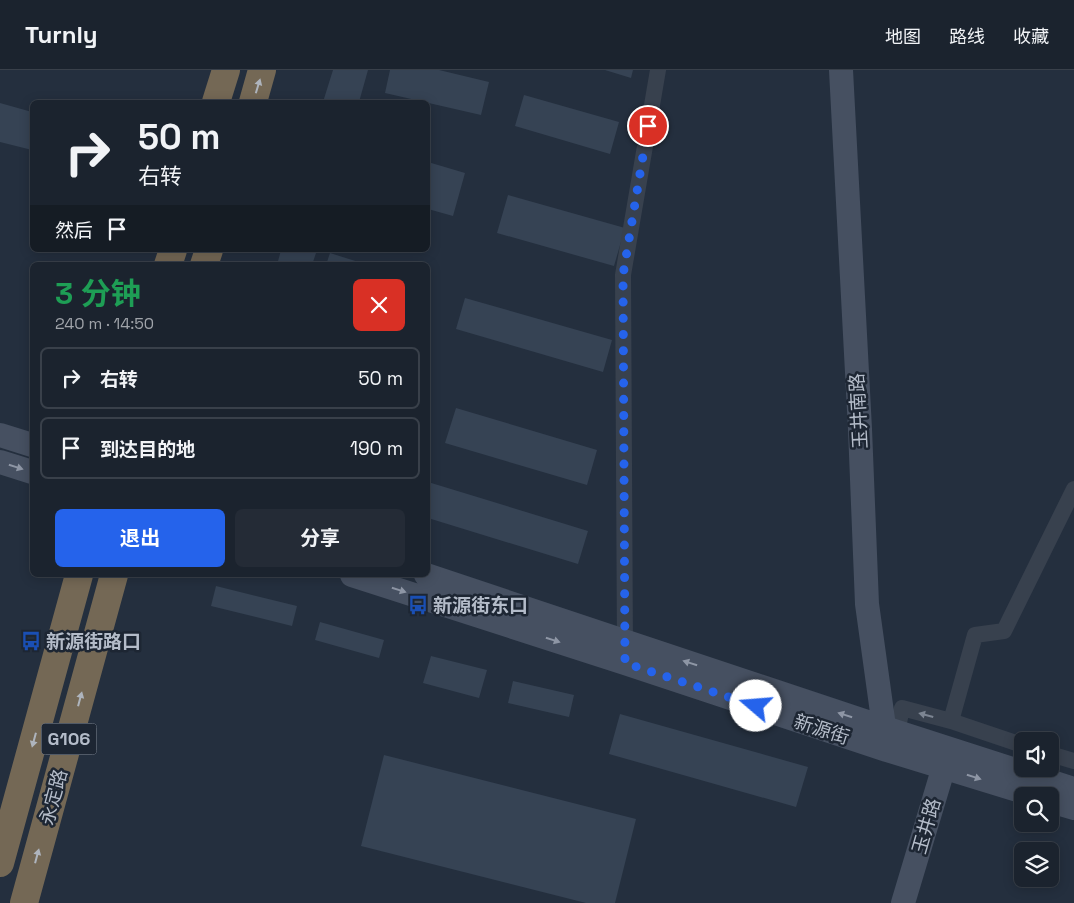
<!DOCTYPE html>
<html lang="zh">
<head>
<meta charset="utf-8">
<style>
  :root { --surface:#1b232e; --page:#242b36; --text:#f1f3f6; --muted:#a0a4aa; --line:#39404a; --accent:#2563eb }
  body { margin:0; font-family:"Space Grotesk","Noto Sans SC",sans-serif; background:var(--page); color:var(--text); height:100vh; display:flex; flex-direction:column; font-size:19px; white-space:nowrap }
  * { box-sizing:border-box; margin:0 }
  p { font-size:16px; color:var(--muted) }
  .icon { flex:none; width:28px; height:28px; fill:none; stroke:currentColor; stroke-width:2; stroke-linecap:round; stroke-linejoin:round }
  .map { position:relative; flex:1; overflow:hidden }
  .sheet { position:absolute; left:30px; top:192px; width:400px; height:315px; display:flex; flex-direction:column; background:var(--surface); border-radius:8px; box-shadow:0 2px 12px #0003,0 0 0 1px var(--line) }
  .sheet>* { flex:none }
  .guide { position:absolute; left:30px; top:30px; width:400px; height:152px; border-radius:8px; box-shadow:0 2px 12px #0003,0 0 0 1px var(--line); background:#1b232e; color:var(--text); overflow:hidden }
  .buttons { position:absolute; left:1014px; top:662px; display:grid; gap:10px }
  .buttons a { display:grid; place-items:center; width:45px; height:45px; border-radius:8px; background:var(--surface); box-shadow:0 2px 12px #0003,0 0 0 1px var(--line); font-size:25px }
  .pin { position:absolute; display:grid; place-items:center; width:42px; height:42px; color:#fff; margin:-21px; border:2px solid #fff; border-radius:50%; box-shadow:0 1px 5px #0007 }
  .me { position:absolute; width:55px; margin:-28px; rotate:288deg; stroke-linejoin:round; filter:drop-shadow(0 0 4px #0008) }
  .turn { display:flex; align-items:center; gap:18px; height:105px; padding:0 25px; font-size:22px }
  .turn .icon { width:65px; height:65px; stroke-width:2.5 }
  .turn b { display:block; font-size:35px; line-height:42px }
  .then { display:flex; align-items:center; height:48px; padding:0 25px; background:#0003; gap:10px; font-size:19px }
  .round { display:grid; place-items:center; flex:none; width:52px; height:52px; border-radius:8px; background:var(--page) }
  .head { display:flex; align-items:center; justify-content:space-between; height:85px; padding:0 25px }
  h1 { font-size:30px; font-weight:700; line-height:38px; color:#1e9e55 }
  .action { display:flex; gap:10px; margin-top:auto; padding:10px 25px }
  .action a { flex:1; height:58px; border-radius:8px; background:var(--accent); color:#fff; font-size:20px; font-weight:700; line-height:58px; text-align:center }
  .action a+a { background:var(--page); color:var(--text) }
  ul { padding:0; list-style:none }
  li { display:flex; align-items:center; gap:15px; height:62px; margin:0 10px 8px; padding:0 15px; border:2px solid var(--line); border-radius:8px }
  li div { flex:1 }
  li b { display:block; font-size:19px }
  li em { font-style:normal }
  header { display:flex; align-items:center; gap:30px; box-sizing:border-box; height:70px; padding:0 25px; background:var(--surface); border-bottom:1px solid var(--line) }
  header strong { font-size:24px }
  nav { display:flex; gap:28px; margin-inline-start:auto; font-size:18px }
  .map>svg:first-child { display:block }
  .building { fill:#364354 }
  .lines { fill:none; stroke-linecap:round; stroke-linejoin:round }
  .street { stroke:#38414e; stroke-width:16 }
  .secondary { stroke:#465061; stroke-width:24 }
  .highway { stroke:#746855; stroke-width:28 }
  .oneway { fill:#aeb4bd }
  .oneway2 { fill:#8e96a5 }
  .oneway3 { fill:#7c8592 }
  .route { stroke:#2563eb; stroke-width:9; stroke-dasharray:0 16.2 }
  .labels { text-anchor:middle; stroke-width:5; stroke-linejoin:round; paint-order:stroke }
  .shield { fill:#1d2633; stroke:#878f9c; stroke-width:1 }
  .shield-label { font-size:18px; font-weight:bold; fill:#b4bcc9 }
  .street-label { font-size:19px; fill:#b4bcc9; stroke:#1d2633 }
  .poi-label { font-size:19px; font-weight:bold; fill:#b4bcc9; stroke:#1d2633; text-anchor:start }
</style>
</head>
<body>
<header>
<strong>Turnly</strong>
<nav><a>地图</a><a>路线</a><a>收藏</a></nav>
</header>
<div class="map">
<svg width="1074" height="833" viewBox="0 0 1074 833">
  <rect width="100%" height="100%" fill="#242f3e"/>
  <path class="building" d="M333,0H368L359,32H323Z
    M390,0H439L489,12L481,45L385,23Z
    M605,0H633L631,8Z
    M524,25L619,52L610,84L515,56Z
    M0,33L32,42V80L0,72Z
    M428,92L465,103L453,146L428,139Z
    M508,125L625,158L614,196L497,163Z
    M281,180H317L312,195H277Z
    M330,183L368,195H326Z
    M465,228L612,270L603,302L456,259Z
    M456,338L597,380L587,415L445,373Z
    M428,412L588,461L578,494L428,448Z
    M216,516L297,536L292,556L211,536Z
    M320,552L384,570L379,588L315,570Z
    M431,586L487,600L479,628L423,613Z
    M513,611L574,625L569,647L508,633Z
    M620,644L808,697L796,737L609,684Z
    M384,685L636,749L615,833H586L361,776Z"/>
  <g class="lines">
    <path class="street" d="M625,581L623,205L658,0
      M951,651L975,565L1004,561L1074,419
      M897,662L902,638L951,651L1022,675
      M1050,684L1074,691"/>
    <path class="secondary" d="M841,0L860,359L867,534L886,671
      M0,365L32,375
      M0,392L32,402
      M352,505L625,593L887,680L1037,726
      M426,505L897,662L1074,719
      M1050,731L1074,738
      M903,833L948,683"/>
    <path class="highway" d="M216,32L226,0
      M253,32L262,0
      M168,195L173,180
      M204,195L209,180
      M0,793L79,505
      M24,833L114,505"/>
  </g>
  <defs><path id="oneway-solid" d="M-6-.8H1V-3.2L6.5 0L1 3.2V.8H-6Z" transform="scale(1.25)"/></defs>
  <g class="oneway">
    <use href="#oneway-solid" transform="translate(258 16) rotate(-73)"/>
    <use href="#oneway-solid" transform="translate(80 629) rotate(-75)"/>
    <use href="#oneway-solid" transform="translate(34 670) rotate(105)"/>
    <use href="#oneway-solid" transform="translate(37 786) rotate(-75)"/>
  </g>
  <g class="oneway2">
    <use href="#oneway-solid" transform="translate(16 397) rotate(18)"/>
    <use href="#oneway-solid" transform="translate(399 520) rotate(18)"/>
    <use href="#oneway-solid" transform="translate(553 570) rotate(18)"/>
    <use href="#oneway-solid" transform="translate(690 593) rotate(-162)"/>
    <use href="#oneway-solid" transform="translate(845 645) rotate(-162)"/>
    <use href="#oneway-solid" transform="translate(974 707) rotate(18)"/>
  </g>
  <use class="oneway3" href="#oneway-solid" transform="translate(926 645) rotate(-165)"/>
  <g class="lines">
    <path class="route" d="M648,56L623,205L625,593L756,636"/>
  </g>
  <defs>
    <symbol id="bus-bare" viewBox="-9 -9 18 18"><path d="M-5-6H5V4H4V6H2V4H-2V6H-4V4H-5ZM-3.5-4V0h7V-4ZM-3.5 1.2v1.5H-2V1.2ZM2 1.2v1.5H3.5V1.2Z" fill="#1a4fb4" stroke="#1d2633" stroke-width="2.5" paint-order="stroke"/></symbol>
  </defs>
  <g fill-rule="evenodd">
    <use href="#bus-bare" x="404" y="521" width="28" height="28"/>
    <use href="#bus-bare" x="17" y="557" width="28" height="28"/>
  </g>
  <g class="labels">
    <rect class="shield" x="41.5" y="653.5" width="55" height="31" rx="4"/>
    <g class="shield-label">
      <text x="69" y="675">G106</text>
    </g>
    <g class="street-label">
      <text transform="translate(858 341) rotate(-93)" y="7">玉井南路</text>
      <text transform="translate(822 659) rotate(18)" y="7">新源街</text>
      <text transform="translate(53 727) rotate(-75)" y="7">永定路</text>
      <text transform="translate(926 756) rotate(-74)" y="7">玉井路</text>
    </g>
    <g class="poi-label">
      <text x="433" y="542">新源街东口</text>
      <text x="46" y="578">新源街路口</text>
    </g>
  </g>
</svg>
<div class="buttons">
<a><svg class="icon" aria-label="sound" viewBox="0 0 24 24"><path d="M4 9h4l5-4v14l-5-4H4zM17 9q2 3 0 6"/></svg></a>
<a><svg class="icon" aria-label="search" viewBox="0 0 24 24"><circle cx="10" cy="10" r="6"/><path d="M15 15l6 6"/></svg></a>
<a><svg class="icon" aria-label="layers" viewBox="0 0 24 24"><path d="M12 4l9 5-9 5-9-5zM3 14l9 5 9-5"/></svg></a>
</div>
<div class="pin" style="left:648px;top:56px;background:#d93025"><svg class="icon" aria-label="arrive" viewBox="0 0 24 24"><path d="M6 21V4h12l-3 4 3 4H6"/></svg></div>
<svg class="me" style="left:756px;top:636px" viewBox="-20 -20 40 40"><circle r="19" fill="#fff"/><path d="M0-13L10 11 0 6-10 11z" fill="#2563eb"/></svg>
<div class="guide">
<div class="turn"><svg class="icon" aria-label="right" viewBox="0 0 24 24"><path d="M7 20v-9h11M14 6l5 5-5 5"/></svg><div><b>50 m</b>右转</div></div>
<div class="then">然后<svg class="icon" aria-label="arrive" viewBox="0 0 24 24"><path d="M6 21V4h12l-3 4 3 4H6"/></svg></div>
</div>
<section class="sheet">
<div class="head"><div><h1>3 分钟</h1><p>240 m · 14:50</p></div><a class="round" style="background:#d93025;color:#fff"><svg class="icon" aria-label="close" viewBox="0 0 24 24"><path d="M6 6l12 12M18 6L6 18"/></svg></a></div>
<ul>
<li><svg class="icon" aria-label="right" viewBox="0 0 24 24"><path d="M7 20v-9h11M14 6l5 5-5 5"/></svg><div><b>右转</b></div><em>50 m</em></li>
<li><svg class="icon" aria-label="arrive" viewBox="0 0 24 24"><path d="M6 21V4h12l-3 4 3 4H6"/></svg><div><b>到达目的地</b></div><em>190 m</em></li>
</ul>
<div class="action"><a>退出</a><a>分享</a></div>
</section>
</div>
</body>
</html>
